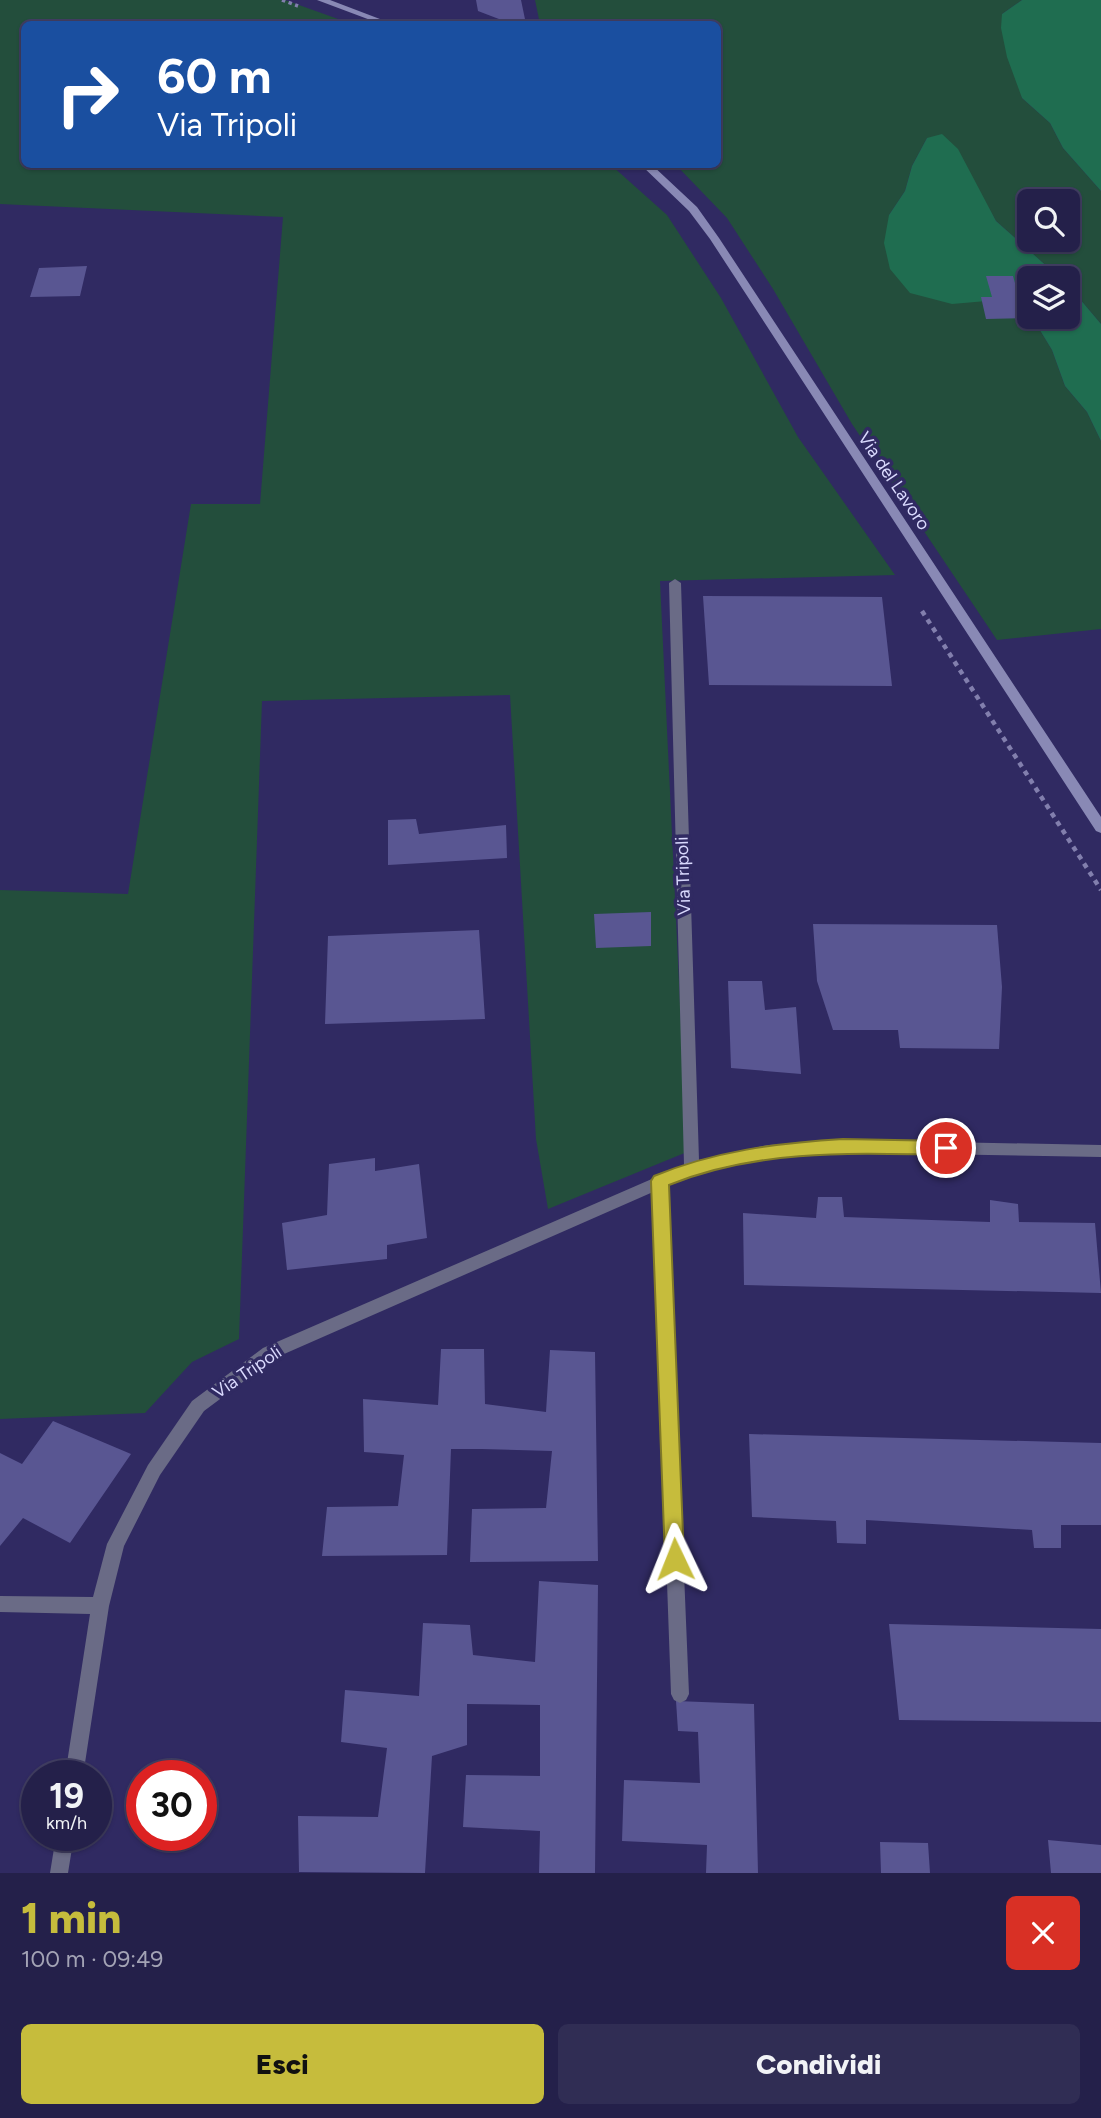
<!DOCTYPE html>
<html lang="it">
<head>
<meta charset="utf-8">
<style>
  :root { --surface:#24204a; --page:#302d54; --text:#f1f3f6; --muted:#a3a3b5; --line:#413e62; --accent:#c6bc3c }
  body { margin:0; font-family:Figtree,sans-serif; background:var(--page); color:var(--text); height:100vh; display:flex; flex-direction:column; font-size:26px; white-space:nowrap }
  * { box-sizing:border-box; margin:0 }
  p { font-size:23px; color:var(--muted) }
  .icon { flex:none; width:38px; height:38px; fill:none; stroke:currentColor; stroke-width:2; stroke-linecap:round; stroke-linejoin:round }
  .map { position:relative; height:1873px; overflow:hidden }
  .sheet { display:flex; flex-direction:column; background:var(--surface); flex:1 }
  .sheet>* { flex:none }
  .banner { position:absolute; left:21px; top:21px; width:700px; height:147px; border-radius:10px; box-shadow:0 2px 5px #0004,0 0 0 2px var(--line); background:#1a4fa0; color:#fff; overflow:hidden }
  .fabs { position:absolute; left:1017px; top:189px; display:grid; gap:14px }
  .fabs a { display:grid; place-items:center; width:63px; height:63px; border-radius:10px; background:var(--surface); box-shadow:0 2px 5px #0004,0 0 0 2px var(--line); font-size:35px }
  .speed { position:absolute; left:21px; top:1760px; display:flex; gap:14px; font-size:35px; font-weight:700; text-align:center }
  .speed>* { display:grid; place-content:center; width:91px; height:91px; border-radius:50%; background:var(--surface); box-shadow:0 2px 5px #0004,0 0 0 2px var(--line); line-height:1 }
  .speed small { font-size:18px; font-weight:400 }
  .speed .limit { border:10px solid #d22; background:#fff; color:#111 }
  .pin { position:absolute; display:grid; place-items:center; width:60px; height:60px; color:#fff; margin:-30px; border:4px solid #fff; border-radius:50%; box-shadow:0 2px 7px #0007 }
  .me { position:absolute; width:77px; margin:-38px; rotate:358deg; stroke-linejoin:round; filter:drop-shadow(0 0 5px #0008) }
  .turn { display:flex; align-items:center; gap:24px; height:147px; padding:0 21px; font-size:32px }
  .turn .icon { width:91px; height:91px; stroke-width:2.5 }
  .turn b { display:block; font-size:49px; line-height:60px }
  .round { display:grid; place-items:center; flex:none; width:74px; height:74px; border-radius:10px; background:var(--page) }
  .summary { display:flex; align-items:center; justify-content:space-between; height:119px; padding:0 21px }
  h1 { font-size:42px; font-weight:800; line-height:52px; color:var(--accent) }
  .cta { display:flex; gap:14px; margin-top:auto; padding:14px 21px }
  .cta a { flex:1; height:80px; border-radius:10px; background:var(--accent); color:#111; font-size:28px; font-weight:800; line-height:80px; text-align:center }
  .cta a+a { background:var(--page); color:var(--text) }
  .map>svg:first-child { display:block }
  .green { fill:#234e3c; fill-rule:evenodd }
  .forest { fill:#1f6d50 }
  .building { fill:#595692 }
  .lines { fill:none; stroke-linecap:round; stroke-linejoin:round }
  .path-far1 { stroke:#827fad; stroke-width:3.5; stroke-dasharray:3.5 3.5; stroke-linecap:butt }
  .path { stroke:#827fad; stroke-width:4.5; stroke-dasharray:5 5; stroke-linecap:butt }
  .street { fill:#6a6b86; fill-rule:evenodd }
  .secondary { fill:#8989b5; fill-rule:evenodd }
  .route { fill:#c6bc3c; stroke:#817a27; stroke-width:2 }
  .labels { text-anchor:middle; stroke-width:7; stroke-linejoin:round; paint-order:stroke }
  .street-label { font-size:18px; fill:#d9d9fd; stroke:#302a62 }
</style>
</head>
<body>
<div class="map">
<svg width="1101" height="1873" viewBox="0 0 1101 1873">
  <rect width="100%" height="100%" fill="#302a62"/>
  <path class="green" d="M0,0H285L352,24H24V164L611,165L667,215L721,298L798,437L895,575L660,581L687,1152L548,1209L536,1139L510,695L262,701L239,1339L192,1362L145,1413L0,1419V890L128,894L191,504H260L283,217L0,204Z
    M535,0H1022L1002,14L1022,98L1050,123L1063,148L1101,191V324L1068,285V278H1060L996,221L976,186L927,138L912,166L905,191L889,215L998,300L1035,322L1052,350L1065,386L1087,412L1101,441V629L997,640L852,424L773,289L727,218L676,165L718,164V24H540ZM1029,201H1068V240H1029Z"/>
  <path class="forest" d="M1022,0H1101V191L1063,148L1050,123L1022,98L1007,57L1001,28L1002,14Z
    M942,134L958,149L996,221L1060,278H1029V317H1068V285L1101,324V441L1087,412L1065,386L1052,350L1035,322L998,300L952,304L910,293L890,269L884,243L889,215L905,191L912,166L927,138Z"/>
  <path class="building" d="M476,0H521L526,24H512L478,11Z
    M87,266L80,296L30,297L39,268Z
    M986,276H1013L1025,318L986,319L981,297H992Z
    M703,596L882,597L892,686L709,685Z
    M416,819L419,834L506,825L507,858L388,865V820Z
    M651,912V946L596,948L594,914Z
    M813,924L997,925L1002,987L999,1049L900,1048L898,1030H833L817,981Z
    M479,930L485,1019L325,1024L328,936Z
    M728,981H762L765,1010L796,1007L801,1074L731,1068Z
    M375,1158V1171L419,1164L427,1238L387,1245V1259L287,1270L282,1223L327,1215L329,1164Z
    M818,1197H842L844,1217L990,1222V1200L1018,1204L1019,1222L1095,1223L1101,1293L744,1285L743,1213L816,1218Z
    M441,1349H484L485,1404L546,1412L550,1350L595,1352L598,1561L470,1562L472,1509L546,1508L552,1451L482,1449H451L447,1555L322,1556L327,1507L398,1506L404,1455L364,1452L363,1399L438,1405Z
    M53,1421L131,1454L70,1543L23,1518L0,1546V1453L22,1464Z
    M749,1434L1101,1443V1525H1061V1548H1034L1032,1530L866,1520V1544L837,1543L836,1521L752,1517Z
    M539,1581L598,1585L595,1873H539L540,1831L463,1827L466,1775L540,1776V1705L467,1704V1745L432,1756L425,1873L299,1872L298,1816L378,1817L387,1748L341,1742L345,1690L419,1696L423,1623L470,1625L473,1655L535,1662Z
    M889,1624L1101,1629V1722L899,1720Z
    M676,1701L754,1704L758,1873H706L707,1845L622,1841L624,1780L700,1783L698,1732L678,1731Z
    M1048,1840L1101,1845V1873H1051Z
    M880,1842L928,1843L930,1873H881Z"/>
  <g class="lines">
    <path class="path-far1" d="M282,0L298,6"/>
    <path class="path" d="M922,611L1101,890"/>
    <path class="street" d="M675,579L681,583L699,1160L768,1145L843,1140L1101,1145V1157C1044,1156 987,1155 930,1154C842,1152 751,1149 668,1185L689,1694L686,1700L680,1703L674,1700L671,1694L653,1192L275,1358L204,1411L160,1475L124,1546L109,1606L83,1776H65L90,1614L0,1612V1596L93,1597L107,1544L148,1465L192,1401L263,1348L684,1165L669,583Z
      M56,1836H74L68,1873H50Z"/>
    <path class="secondary" d="M317,0H330L393,24H381Z
      M640,164H651L697,207L719,238L1101,817V833L1096,831L710,239L689,211Z"/>
  </g>
  <path class="route" d="M843,1139L946,1141L952,1143L955,1148L952,1153L946,1155C853,1153 757,1149 669,1185L684,1559L682,1566L675,1568L668,1566L665,1559L651,1181L654,1176C715,1151 777,1143 843,1139Z"/>
  <g class="labels">
    <g class="street-label">
      <text transform="translate(894 481) rotate(56)" y="6">Via del Lavoro</text>
      <text transform="translate(683 876) rotate(-92)" y="6">Via Tripoli</text>
      <text transform="translate(247 1372) rotate(-34)" y="6">Via Tripoli</text>
    </g>
  </g>
</svg>
<div class="fabs">
<a><svg class="icon" aria-label="search" viewBox="0 0 24 24"><circle cx="10" cy="10" r="6"/><path d="M15 15l6 6"/></svg></a>
<a><svg class="icon" aria-label="layers" viewBox="0 0 24 24"><path d="M12 4l9 5-9 5-9-5zM3 14l9 5 9-5"/></svg></a>
</div>
<div class="speed"><div>19<small>km/h</small></div><div class="limit">30</div></div>
<div class="pin" style="left:946px;top:1148px;background:#d93025"><svg class="icon" aria-label="arrive" viewBox="0 0 24 24"><path d="M6 21V4h12l-3 4 3 4H6"/></svg></div>
<svg class="me" style="left:675px;top:1559px" viewBox="-20 -20 40 40"><path d="M0-17L14 15 0 8-14 15z" fill="#c6bc3c" stroke="#fff" stroke-width="4"/></svg>
<div class="banner">
<div class="turn"><svg class="icon" aria-label="right" viewBox="0 0 24 24"><path d="M7 20v-9h11M14 6l5 5-5 5"/></svg><div><b>60 m</b>Via Tripoli</div></div>
</div>
</div>
<section class="sheet">
<div class="summary"><div><h1>1 min</h1><p>100 m · 09:49</p></div><a class="round" style="background:#d93025;color:#fff"><svg class="icon" aria-label="close" viewBox="0 0 24 24"><path d="M6 6l12 12M18 6L6 18"/></svg></a></div>
<div class="cta"><a>Esci</a><a>Condividi</a></div>
</section>
</body>
</html>
